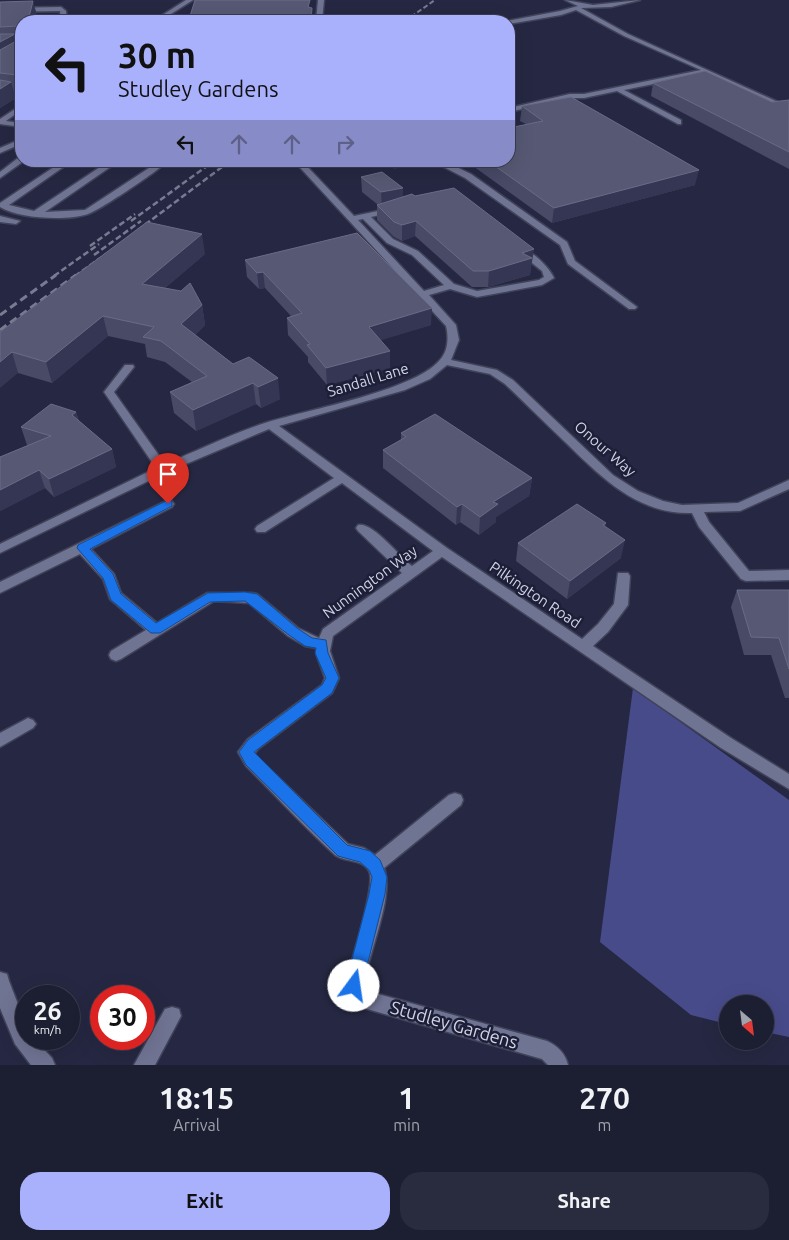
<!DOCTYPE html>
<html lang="en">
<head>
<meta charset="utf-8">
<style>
  :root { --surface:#1c1e32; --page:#292b3e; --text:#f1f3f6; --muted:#a0a2ac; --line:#3a3c4d; --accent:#a9b0fc }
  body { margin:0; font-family:Ubuntu,sans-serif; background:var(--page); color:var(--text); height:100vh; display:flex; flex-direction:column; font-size:19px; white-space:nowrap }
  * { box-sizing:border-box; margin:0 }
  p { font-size:16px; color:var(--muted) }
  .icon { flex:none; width:28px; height:28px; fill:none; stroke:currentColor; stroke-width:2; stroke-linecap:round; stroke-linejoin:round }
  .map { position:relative; height:1065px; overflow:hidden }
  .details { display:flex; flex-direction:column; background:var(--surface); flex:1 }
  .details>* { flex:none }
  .top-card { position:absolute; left:15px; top:15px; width:500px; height:152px; border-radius:20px; box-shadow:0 5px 20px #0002,0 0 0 1px var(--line); background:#a9b0fc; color:#111; overflow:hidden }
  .needle { width:32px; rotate:152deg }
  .tools { position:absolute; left:719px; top:995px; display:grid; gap:10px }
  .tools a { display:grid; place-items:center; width:55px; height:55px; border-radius:50%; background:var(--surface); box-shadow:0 5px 20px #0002,0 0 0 1px var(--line); font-size:25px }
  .speed { position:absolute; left:15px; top:985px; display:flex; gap:10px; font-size:25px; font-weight:700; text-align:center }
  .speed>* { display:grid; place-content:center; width:65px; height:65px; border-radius:50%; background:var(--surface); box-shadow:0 5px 20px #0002,0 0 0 1px var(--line); line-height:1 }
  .speed small { font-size:12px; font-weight:400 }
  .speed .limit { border:8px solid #d22; background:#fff; color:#111 }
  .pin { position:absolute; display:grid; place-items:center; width:42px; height:42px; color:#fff; margin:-51px -21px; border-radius:50% 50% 50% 0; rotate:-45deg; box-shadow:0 0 5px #0007 }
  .pin .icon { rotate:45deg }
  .me { position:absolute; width:55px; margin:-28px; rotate:14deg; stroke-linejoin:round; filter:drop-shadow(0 0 4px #0008) }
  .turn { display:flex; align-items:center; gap:18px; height:105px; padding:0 20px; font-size:22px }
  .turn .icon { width:65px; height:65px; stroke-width:2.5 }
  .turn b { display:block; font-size:35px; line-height:42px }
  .lanes { display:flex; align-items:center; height:48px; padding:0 20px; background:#0003; justify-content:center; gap:25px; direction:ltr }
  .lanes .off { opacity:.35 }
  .eta { display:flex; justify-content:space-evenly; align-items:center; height:85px; text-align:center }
  .eta b { font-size:30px; font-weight:600; line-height:35px }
  .cta { display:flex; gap:10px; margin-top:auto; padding:10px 20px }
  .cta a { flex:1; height:58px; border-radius:20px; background:var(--accent); color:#111; font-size:20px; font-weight:600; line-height:58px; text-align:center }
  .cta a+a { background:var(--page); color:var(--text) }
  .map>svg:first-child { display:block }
  .green { fill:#484b8a }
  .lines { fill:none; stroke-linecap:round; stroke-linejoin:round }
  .minor-casing { stroke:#414359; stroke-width:3 }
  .minor { fill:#707493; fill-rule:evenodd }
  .rail-far2 { stroke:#787b91; stroke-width:2; stroke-dasharray:5 2.5; stroke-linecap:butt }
  .rail-far1 { stroke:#787b91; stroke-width:2.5; stroke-dasharray:6 3; stroke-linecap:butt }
  .rail { stroke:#787b91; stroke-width:3; stroke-dasharray:8 4.5; stroke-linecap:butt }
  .wall { fill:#484a66 }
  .shaded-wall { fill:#343653 }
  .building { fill:#575974; stroke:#6a6c86 }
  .route { fill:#1a73e8; stroke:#114b97 }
  .labels { text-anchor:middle; stroke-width:5; stroke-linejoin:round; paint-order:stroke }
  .street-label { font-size:15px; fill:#d0d3e4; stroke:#1d1e38 }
  .near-street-label { font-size:18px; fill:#d0d3e4; stroke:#1d1e38 }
</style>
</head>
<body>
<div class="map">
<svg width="789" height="1065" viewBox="0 0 789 1065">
  <rect width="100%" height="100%" fill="#262843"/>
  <path class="green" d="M633,688L789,800V1037L765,1032V1004H728L727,1024L691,1015L600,942Z"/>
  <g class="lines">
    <defs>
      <path id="minor" d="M186,0H193L160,21H153Z
        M318,0H324L322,21H316Z
        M565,0L593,5L640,0L611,7L581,8L628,34L789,107V112L707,73L624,90L681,120V124H678L617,91L584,98H570L509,112V108L570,94H584L701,70L624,36L576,10L561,15L509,24L507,21L560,11L578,6Z
        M61,7L66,11L67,21H61L60,11L0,12V8Z
        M0,90L21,93V97L0,94Z
        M21,105V110L6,121L21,123V127L0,124V119Z
        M21,139V144L0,153V148Z
        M18,158H21V161H24L0,178V172Z
        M63,161H72L9,205L34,211L109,161H119L45,212L85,210L155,164V161H163V165C155,173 98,211 88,214C67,221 19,219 0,207V203Z
        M294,161H302L354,216L397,207V211L371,217L393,239L418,251L454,284L477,291L539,280L544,277L542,271L517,251V247C528,246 550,268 554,278L542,285L477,297L450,289L429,295L456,325L459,340L451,360L497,370L513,380L613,475L638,491L663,501L682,505L738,503L789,480V489L740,511L704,512L709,522L749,571L789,570V580L746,581L741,579L699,527L692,513C637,515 599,475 563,440C544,422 525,403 505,384L490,374L447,365L430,379L405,390L279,426L447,548L582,639L598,624L614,604L618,573H628L630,576L628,605L608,632L593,646L731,738L789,774V789L721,748L442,557L333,636L330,651L339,678L332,693L258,749L255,753L256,756L348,844L364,848L375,855L449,795L455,793L461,795L463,800L461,805L384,868C395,898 367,954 364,987L371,992L547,1041C558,1046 565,1053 568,1065H548L542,1059L367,1009L349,1000L345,986C350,966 374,890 370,874C366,858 345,863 335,855C304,827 275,795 246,766L238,752L248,739L322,685L325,678L317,656L316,648L305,646L288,636L249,603L214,601L121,659L116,661L111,659L109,655L111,651L146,630L110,599L103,579L80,554L0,593V582L168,500L172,501L174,504L172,507L91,549L114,574L121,593L157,623L207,593H252L257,594L298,628L319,638L323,629L402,573L358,531L356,528L358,525C372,521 400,557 412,566L433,551L342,483L265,532H257L255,529L257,526L334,478L269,429L167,472L0,553V544L156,468L104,392L125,365H133L134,367L114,392L165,464C199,450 233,433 268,422C310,409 412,391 439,361C448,352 449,338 446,326ZM363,219L387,243L412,255L444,285L424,291L358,220Z
        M385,161H444L471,174L567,242L575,261L637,307L635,309H629L568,264L560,245L465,178L436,163L394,167Z
        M0,216L20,221L16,224L0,222Z
        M28,718L33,720L36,724L33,728L0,747V733Z
        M0,972L7,974L9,981L26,1025V1039H34L52,1058L55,1065H31L15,1044L0,1008Z
        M172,1007L179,1009L181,1016L155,1065H134L165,1009Z"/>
    </defs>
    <use href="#minor" class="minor-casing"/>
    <use href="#minor" class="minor"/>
    <path class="rail-far2" d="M405,21L435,0"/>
    <path class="rail-far1" d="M131,221L214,161
      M138,230L230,161
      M90,246L135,214
      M94,255L141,221
      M54,276L99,244
      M75,276L106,254"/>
    <path class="rail" d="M0,315L56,275
      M0,330L76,275"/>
  </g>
  <path class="wall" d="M0,2L37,15L35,21H21V91L14,90L16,98L0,108Z
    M653,83L772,102L789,100V169L651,96Z
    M522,106L695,185L552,223L466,161H509L526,124L520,121Z
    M361,177L403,196L532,266H531L530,275L488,287H472L415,236L402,241L394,237L377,220V204L362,192Z
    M205,254L165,288L202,305L205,325L195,335L233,364L280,399L261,408L256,404L196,431L174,413L170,392L192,382L165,362L147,357L145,344L108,336L52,383L18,373L0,332Z
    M245,260L431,325L380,340L390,368L327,385L308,362V357L288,335L287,318L291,316L265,288L259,289L247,277Z
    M76,412L79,421L112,449L116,467L54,497L45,488L0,511V457L28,445H27L21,427Z
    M401,433L532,478L529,496L496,517V522L479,535L460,522L456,525L383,468V450L401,440Z
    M606,523L605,526L621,558L567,599L516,561L518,543Z
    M737,590H789V698H785L771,655H744L731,607Z"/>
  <path class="shaded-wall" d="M33,1L37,15L35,21H28Z
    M15,34L19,49L0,59V42Z
    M21,76V87L19,78Z
    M11,82L16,98L0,108V89Z
    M699,170L695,185L552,223L554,208Z
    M403,188V203L382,208L381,192Z
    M416,221L415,236L402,241V225Z
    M202,234L205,254L146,304L142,284Z
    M534,249L530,275L488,287L489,271L522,253Z
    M263,272L265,288L259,289L257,273Z
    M202,305L205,325L185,345L181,324Z
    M432,308L431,325L369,344V327Z
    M103,316L108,336L52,383L46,362Z
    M390,351V368L327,385L326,368Z
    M12,352L18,373L0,388V362Z
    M278,378L280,399L261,408L258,387Z
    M253,383L256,404L196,431L193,410Z
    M76,412L81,430L72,415Z
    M112,449L116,467L54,497L49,479Z
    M39,470L45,488L0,511V490Z
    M532,478L529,496L496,517V522L479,535L480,517L493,502Z
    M462,504L460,522L456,525L457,507Z
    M625,540L621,558L567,599L570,581Z"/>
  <path class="building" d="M195,0H310L308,7L312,8L311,21H152H173L175,17L190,16Z
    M33,1L28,21H21V76L19,78L17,75L0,73V50L18,40L19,28L17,26L0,27V2Z
    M0,34H15L0,42Z
    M705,71L772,102L789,100V152L653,83Z
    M0,80L11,82L0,89Z
    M571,97L699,170L554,208L488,161H509V128L543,121L522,106Z
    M382,172L403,188L381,192L361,177Z
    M454,188L534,249L522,253L532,258L489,271H473L416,221L402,225L394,222L377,205L412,194L415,196Z
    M147,222L202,234L142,284L181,291L190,283L202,305L181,324L233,364L249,357L278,378L258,387L253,383L193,410L170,392L207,376L161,341L143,337L154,327L103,316L46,362L12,352L0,362V332Z
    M357,233L432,308L369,327L390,351L326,368L307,345L310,344L287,318L302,313L263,272L257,273L245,260Z
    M51,404L76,412L72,415L112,449L49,479L39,470L0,490V457L51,436L21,427Z
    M435,414L532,478L493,502L498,504L480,517L462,504L457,507L383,450L406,437L401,433Z
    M577,504L606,523L603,525L625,540L570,581L518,543Z
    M737,590H789V669L779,638L751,637Z"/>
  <path class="route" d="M168,500L172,501V506L90,549L113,574L121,594L156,623L208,593L245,592L257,594L297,628L312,638L326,640L328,653L339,678L332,693L254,752L347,845L370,851L380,860L387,877L385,894L362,986L359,991L354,994L348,991L345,986L369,894L372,877L369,870L360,862L338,856L246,765L239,752L248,740L322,685L326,678L315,653L316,648L305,646L289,635L245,601L210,602L160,633H151L111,600L103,578L77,548L78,545Z"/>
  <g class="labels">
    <g class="street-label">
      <text transform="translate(368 380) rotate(-17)" y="5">Sandall Lane</text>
      <text transform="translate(605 449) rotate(41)" y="5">Onour Way</text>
      <text transform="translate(370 582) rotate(-36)" y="5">Nunnington Way</text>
      <text transform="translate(535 595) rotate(34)" y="5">Pilkington Road</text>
    </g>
    <g class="near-street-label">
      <text transform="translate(454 1025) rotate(16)" y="6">Studley Gardens</text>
    </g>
  </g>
</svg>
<div class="tools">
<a><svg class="needle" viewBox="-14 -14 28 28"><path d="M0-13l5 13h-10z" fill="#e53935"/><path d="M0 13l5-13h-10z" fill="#a0a2ac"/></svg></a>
</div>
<div class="speed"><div>26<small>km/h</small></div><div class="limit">30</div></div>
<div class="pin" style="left:168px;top:504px;background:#d93025"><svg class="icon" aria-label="arrive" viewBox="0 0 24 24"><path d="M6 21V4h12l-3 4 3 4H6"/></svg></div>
<svg class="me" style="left:354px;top:986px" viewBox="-20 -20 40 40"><circle r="19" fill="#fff"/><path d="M0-13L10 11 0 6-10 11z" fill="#1a73e8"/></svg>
<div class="top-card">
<div class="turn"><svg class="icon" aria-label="left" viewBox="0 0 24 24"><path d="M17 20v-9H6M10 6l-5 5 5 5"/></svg><div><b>30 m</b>Studley Gardens</div></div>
<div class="lanes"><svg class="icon" aria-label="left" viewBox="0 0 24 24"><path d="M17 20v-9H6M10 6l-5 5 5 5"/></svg><svg class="icon off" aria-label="ahead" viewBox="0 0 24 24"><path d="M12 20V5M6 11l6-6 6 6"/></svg><svg class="icon off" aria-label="ahead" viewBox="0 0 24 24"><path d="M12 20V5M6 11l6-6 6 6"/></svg><svg class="icon off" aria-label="right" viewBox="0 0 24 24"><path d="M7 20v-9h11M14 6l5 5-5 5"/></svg></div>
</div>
</div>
<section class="details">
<div class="eta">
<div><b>18:15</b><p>Arrival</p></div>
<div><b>1</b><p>min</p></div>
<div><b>270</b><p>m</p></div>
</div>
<div class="cta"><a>Exit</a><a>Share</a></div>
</section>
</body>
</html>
